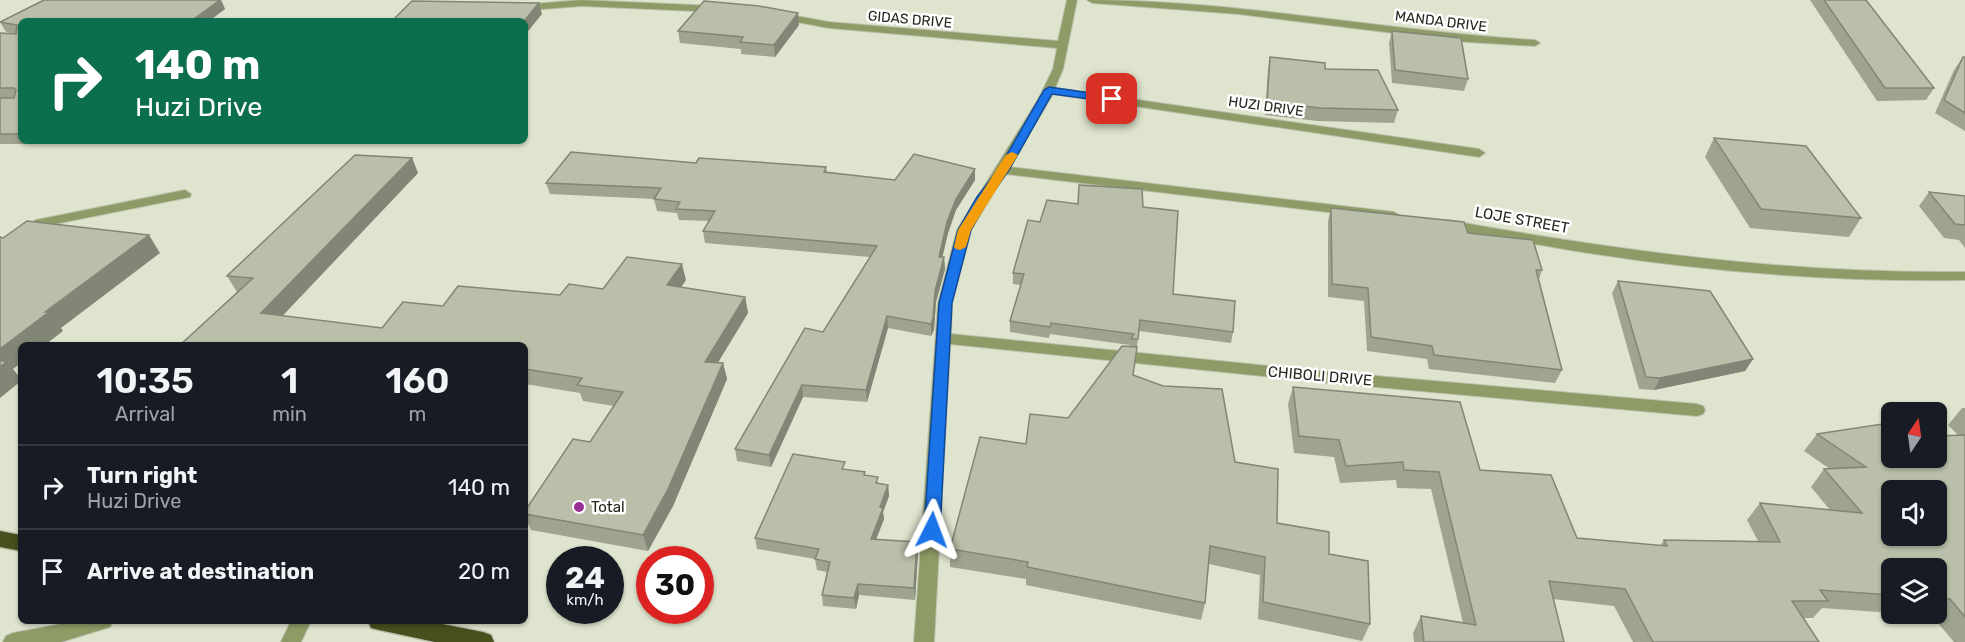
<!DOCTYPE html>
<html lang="en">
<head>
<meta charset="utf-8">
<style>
  :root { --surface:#171b24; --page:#242831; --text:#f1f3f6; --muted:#9ea1a6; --line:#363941 }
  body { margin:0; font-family:Rubik,sans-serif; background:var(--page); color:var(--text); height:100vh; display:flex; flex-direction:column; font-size:22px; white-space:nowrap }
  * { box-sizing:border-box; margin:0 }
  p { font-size:20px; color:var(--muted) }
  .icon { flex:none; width:33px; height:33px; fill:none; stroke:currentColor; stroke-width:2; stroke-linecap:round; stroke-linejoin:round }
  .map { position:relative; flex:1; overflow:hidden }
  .panel { position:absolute; left:18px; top:342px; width:510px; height:282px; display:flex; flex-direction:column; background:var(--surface); border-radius:9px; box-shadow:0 2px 4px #0004 }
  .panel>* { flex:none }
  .guide { position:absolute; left:18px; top:18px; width:510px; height:126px; border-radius:9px; box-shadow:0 2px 4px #0004; background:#0b6e4f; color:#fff; overflow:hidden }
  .needle { width:39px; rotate:13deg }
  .buttons { position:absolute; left:1881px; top:402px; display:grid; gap:12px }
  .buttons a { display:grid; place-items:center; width:66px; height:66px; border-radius:9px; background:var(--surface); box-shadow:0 2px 4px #0004; font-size:30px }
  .speed { position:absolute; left:546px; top:546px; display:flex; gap:12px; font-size:30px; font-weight:700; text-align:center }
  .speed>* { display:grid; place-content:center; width:78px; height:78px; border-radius:50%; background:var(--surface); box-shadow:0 2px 4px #0004; line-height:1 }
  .speed small { font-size:15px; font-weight:400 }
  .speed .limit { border:9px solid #d22; background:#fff; color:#111 }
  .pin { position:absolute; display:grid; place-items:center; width:51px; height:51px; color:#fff; margin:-26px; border-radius:12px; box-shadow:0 3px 9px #0006 }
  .me { position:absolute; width:66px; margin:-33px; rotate:3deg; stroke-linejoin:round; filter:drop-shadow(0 0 4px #0008) }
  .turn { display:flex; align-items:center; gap:21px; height:126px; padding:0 18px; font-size:27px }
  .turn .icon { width:78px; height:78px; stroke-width:2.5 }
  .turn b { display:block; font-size:42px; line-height:51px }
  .eta { display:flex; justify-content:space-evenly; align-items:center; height:102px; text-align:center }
  .eta b { font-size:36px; font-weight:600; line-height:42px }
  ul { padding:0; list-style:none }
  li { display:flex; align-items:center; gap:18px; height:84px; padding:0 18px; border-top:2px solid var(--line) }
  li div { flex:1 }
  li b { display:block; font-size:22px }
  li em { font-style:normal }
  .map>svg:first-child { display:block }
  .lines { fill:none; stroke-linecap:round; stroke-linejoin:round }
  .minor-casing { stroke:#bdc2ae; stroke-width:2 }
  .trunk-casing { stroke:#bdc2ae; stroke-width:3 }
  .minor { fill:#8f9b66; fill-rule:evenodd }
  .trunk { fill:#46501c; fill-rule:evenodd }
  .wall { fill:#9fa490 }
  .shaded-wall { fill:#828676 }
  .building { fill:#b9bfa8; stroke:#828676; stroke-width:1.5; fill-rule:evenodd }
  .route { fill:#1a73e8; stroke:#114b97; stroke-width:1.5 }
  .slow { fill:#f59e0b }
  .poi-dot { fill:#962f93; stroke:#fff; stroke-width:2 }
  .labels { text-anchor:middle; stroke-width:5; stroke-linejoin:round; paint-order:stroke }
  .far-street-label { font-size:14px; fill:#25271f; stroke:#fff }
  .street-label { font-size:15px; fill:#25271f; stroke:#fff }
  .poi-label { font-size:15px; fill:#25271f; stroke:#fff; text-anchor:start }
</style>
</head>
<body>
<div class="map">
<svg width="1965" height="642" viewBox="0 0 1965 642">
  <rect width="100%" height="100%" fill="#dee4cd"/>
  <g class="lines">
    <defs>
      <path id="minor" d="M581,0L717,6L722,9L717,12L581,6L520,11L515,8L520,5Z
        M1067,0H1077L1063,69L1055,88L1479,149L1485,153L1479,157L1053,94L1009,167L1394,212L1401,216L1394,220L1005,174L971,230L952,303L951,334L1320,371L1697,404L1703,406L1705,410L1703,414L1697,416L1320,382L950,344L934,642H914L938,303L957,230L1039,98L1053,69L1057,48L829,28L780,19L775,16L780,13L829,22L1058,41Z
        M1087,0C1237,0 1385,31 1535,40L1540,43L1535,46L1467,42L1238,14L1092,3Z
        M185,190L191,194L190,197L45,226L0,250V240L36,220Z
        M1447,220C1620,251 1789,274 1965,272V280C1828,282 1693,271 1558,248C1520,241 1480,236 1442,227L1440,224L1442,221Z
        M77,621H113L110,627L61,642H3L6,636L13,633Z
        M291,621H311L301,642H281Z"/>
      <path id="trunk" d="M0,531L21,535V551L0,547Z
        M368,621H427L483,632L491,635L494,642H435L379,630L371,628Z"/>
    </defs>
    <use href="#minor" class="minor-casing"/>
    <use href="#trunk" class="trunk-casing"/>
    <use href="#minor" class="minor"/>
    <use href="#trunk" class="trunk"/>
  </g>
  <path class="wall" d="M221,0L225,9L209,21H21V141H70L66,144H0V33L16,34L6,32L0,22Z
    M1810,0H1866L1934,88L1926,100L1877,101Z
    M799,25L775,57L741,54V49L680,43L678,31Z
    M1392,31L1468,79L1464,91L1392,83L1389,43Z
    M1270,57L1325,69L1398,110L1394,123L1317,121L1265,115L1268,69Z
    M1963,57H1965V131L1935,113L1954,70Z
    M1714,138L1861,218L1849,237L1750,228L1705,157Z
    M412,158L418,173L282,316L382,328L443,306L560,295L603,289L686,280L681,287L745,297L748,313L718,363H723L727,379L673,506L648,551L531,530L525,517V511L590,442L614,406L583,401L580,393L525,384V345H180L238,292H237L227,276Z
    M696,163L826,167L827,173L895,180L975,169V180L956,210L948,233L942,257H944L945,269L936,302L934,330L931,336L888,328L867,402L803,397L771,467L737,461L735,449L823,332L870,257L705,243L703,231L709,221L679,220L677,213L657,211L654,199L550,194L546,183Z
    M1929,192L1965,196V248L1959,240L1944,238L1919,206Z
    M1078,204L1143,207L1173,294L1233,332L1231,343L1139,331L1133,375L1235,462L1277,523L1329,554L1370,624L1362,641L1258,619L1260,575L1209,564L1205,603L1201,620L1026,585V579L950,567V549L1026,444L1068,418L1130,346V345L1050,334L1049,338L1010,332V321L1021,285L1013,284V273Z
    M1331,208L1468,233L1542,270L1539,279L1562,370L1555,383L1429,369L1427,359L1367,351L1364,301L1328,297V221Z
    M1618,281L1753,359L1745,371L1654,390L1639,389L1612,293Z
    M1293,387L1480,470L1577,538L1660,546L1664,540L1758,541L1747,520L1760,503L1830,510L1811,487L1824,469H1830L1804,451L1817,434L1892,458L1958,435L1948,425L1962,408H1965V642H1954L1932,616L1899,614H1936V568H1892V613L1822,608L1813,618H1804L1819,642H1633L1614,606L1553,599L1564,642H1414L1413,633L1421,616L1463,623L1431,489L1397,488L1396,480L1340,483L1334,457L1294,453L1288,404Z
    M846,469L865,475L879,483L888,485L889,496L883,512L884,519L876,539L918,553L915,600L859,595L856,609L823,606L822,595L827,572L817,570L815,559L757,549L755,538Z"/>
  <path class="shaded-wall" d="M221,0L225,9L209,21H191Z
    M539,3L542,14L525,35L524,21Z
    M798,13L799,25L775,57L774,45Z
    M412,158L418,173L270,329L261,313Z
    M975,169V180L956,210L948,233L940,268L939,257L947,222L956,199Z
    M149,235L160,253L61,328L63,331L45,345H21V363L13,369L21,379V381L0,398V349L45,312Z
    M944,257L945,269L936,302L934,330L931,336V324L935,291Z
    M682,264L686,280L671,301L667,285Z
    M745,297L748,313L708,378L705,362Z
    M887,316L888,328L867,402L866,390Z
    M1753,359L1745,371L1654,390L1660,378Z
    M723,363L727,379L673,506L648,551L643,535Z
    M802,385L803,397L771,467L769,455Z
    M888,485L889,496L883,512L884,519L872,550L871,539Z
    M917,542L918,553L915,600L914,588Z
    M858,584L859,595L856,609L854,598Z"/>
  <path class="building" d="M44,0H220L191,21H21V134H0V98H14L16,90L14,88H0V33L16,34L17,25L0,22Z
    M1824,0H1866L1934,88H1885Z
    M412,1L539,3L524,21H392Z
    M704,1L759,6L798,13L774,45L740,42L743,37L678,31Z
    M1392,31L1461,38L1468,79L1395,70Z
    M1270,57L1325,63V69L1378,70L1398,110L1320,108L1267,102Z
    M1963,57H1965V113L1944,100Z
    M1714,138L1806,146L1861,218L1761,209Z
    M571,152L696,163L699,158L826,167L824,172L895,180L914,154L975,169L956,199L947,222L939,257H944L935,291L933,318L931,324L887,316L866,390L802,385L769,455L735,449L805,328L823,332L877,246L703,231L715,211L676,209L680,202L654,199L661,188L546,183Z
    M355,155L412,158L261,313L382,328L403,302L443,306L458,286L560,295L569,284L603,289L627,257L682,264L667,285L745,297L705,362L723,363L668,489L643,535L525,514V511L573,439L590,442L623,392L577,385L582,378L525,369V345H180L253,278L227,276Z
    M1079,185L1142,189L1143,207L1178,211L1173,294L1235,301L1233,332L1140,320L1138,339H1131L1134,334L1051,323L1050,327L1010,321L1024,274L1013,273L1028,220L1040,222L1047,200L1078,204Z
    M1929,192L1965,196V225L1955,224Z
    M1331,208L1464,222L1468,233L1533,240L1542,270H1536L1562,370L1434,355L1432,346L1371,337L1368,288L1332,284Z
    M27,221L149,235L45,312H49L0,349V237L3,238Z
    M1618,281L1710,291L1753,359L1660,378L1646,377Z
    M1122,346L1137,347L1133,375L1163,386L1222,389L1235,462L1278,469L1277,523L1329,532V554L1368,561L1370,624L1263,602L1265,557L1210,546L1205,603L1027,567L1028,562L950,549L980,437L1026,444L1030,414L1068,418Z
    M0,361H7L0,367Z
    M1293,387L1460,402L1480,470L1551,475L1577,538L1667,546L1664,540L1780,542L1760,503L1862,513L1824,469L1866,467L1817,434L1889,423L1892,426V458H1936V436L1965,435V617L1950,599L1936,598V568H1892V595L1820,590L1828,601H1792L1819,642H1653L1625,589L1549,581L1564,642H1424L1421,616L1476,625L1439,472L1404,470L1403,462L1346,466L1339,440L1299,436ZM1892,490H1936V536H1892Z
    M793,454L845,462L842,469L865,472L864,475L878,477L876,483L888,485L880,507L883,508L871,539L917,542L914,588L858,584L854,598L822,595L830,562L815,559L819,549L755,538Z"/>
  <path class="route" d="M1049,87L1112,96L1117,99L1112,102L1052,94L1009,170L989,198L971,230L952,303L940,530L938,535L932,537L926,535L924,530L939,303L958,230L977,197L998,170L1044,90Z"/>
  <path class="slow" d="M1012,152L1018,155L971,230L966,247L960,250L956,249L954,247L958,230L1006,155Z"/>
  <circle class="poi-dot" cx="579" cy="507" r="6"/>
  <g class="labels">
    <g class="far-street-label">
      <text transform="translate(910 19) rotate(5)" y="5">GIDAS DRIVE</text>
      <text transform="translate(1441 21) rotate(7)" y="5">MANDA DRIVE</text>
      <text transform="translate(1266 106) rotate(8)" y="5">HUZI DRIVE</text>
    </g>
    <g class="street-label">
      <text transform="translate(1522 220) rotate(10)" y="5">LOJE STREET</text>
      <text transform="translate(1320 376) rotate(5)" y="5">CHIBOLI DRIVE</text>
    </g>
    <g class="poi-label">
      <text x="591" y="512">Total</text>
    </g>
  </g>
</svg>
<div class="buttons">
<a><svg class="needle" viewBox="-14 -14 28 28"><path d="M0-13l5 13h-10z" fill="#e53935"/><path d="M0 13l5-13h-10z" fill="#9ea1a6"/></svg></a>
<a><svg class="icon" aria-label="sound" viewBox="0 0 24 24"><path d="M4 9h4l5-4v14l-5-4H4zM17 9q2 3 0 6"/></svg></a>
<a><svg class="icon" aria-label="layers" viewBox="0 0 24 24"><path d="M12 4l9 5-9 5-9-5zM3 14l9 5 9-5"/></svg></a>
</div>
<div class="speed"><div>24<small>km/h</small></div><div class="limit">30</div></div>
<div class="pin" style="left:1112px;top:99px;background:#d93025"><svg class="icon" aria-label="arrive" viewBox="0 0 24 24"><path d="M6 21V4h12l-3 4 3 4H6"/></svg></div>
<svg class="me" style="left:932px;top:530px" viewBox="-20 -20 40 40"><path d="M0-17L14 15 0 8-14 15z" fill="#1a73e8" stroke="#fff" stroke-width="4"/></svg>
<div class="guide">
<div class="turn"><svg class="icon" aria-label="right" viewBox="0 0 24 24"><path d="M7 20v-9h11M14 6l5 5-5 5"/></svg><div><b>140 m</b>Huzi Drive</div></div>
</div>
<section class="panel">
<div class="eta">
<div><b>10:35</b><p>Arrival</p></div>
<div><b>1</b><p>min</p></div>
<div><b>160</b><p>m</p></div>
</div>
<ul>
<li><svg class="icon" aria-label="right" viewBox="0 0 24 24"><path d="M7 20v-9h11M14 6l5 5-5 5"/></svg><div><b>Turn right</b><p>Huzi Drive</p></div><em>140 m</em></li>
<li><svg class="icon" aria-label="arrive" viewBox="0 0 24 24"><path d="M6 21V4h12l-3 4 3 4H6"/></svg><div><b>Arrive at destination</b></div><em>20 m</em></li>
</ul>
</section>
</div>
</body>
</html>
